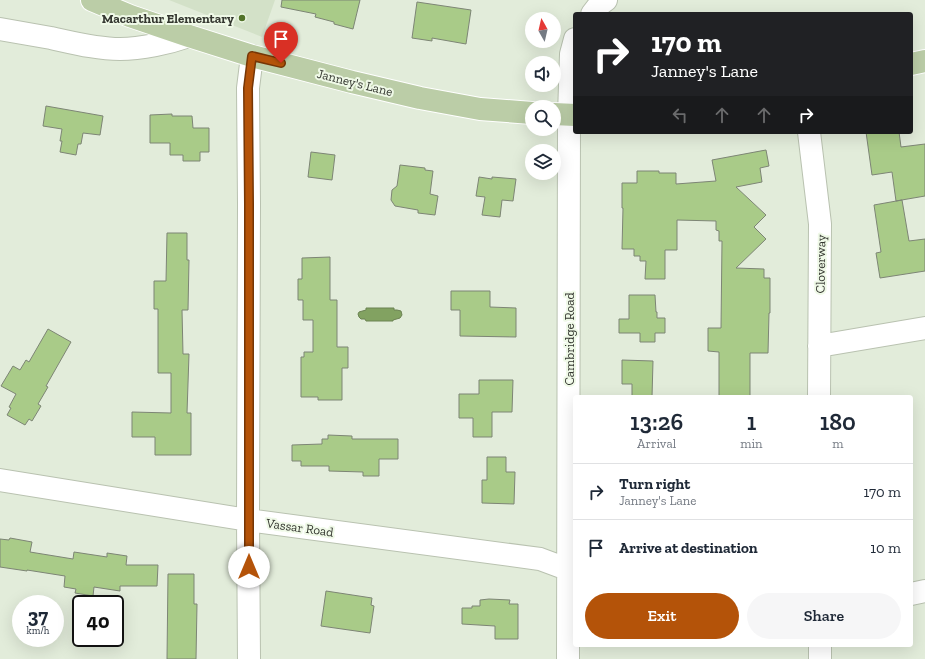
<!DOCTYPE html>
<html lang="en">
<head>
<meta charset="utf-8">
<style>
  :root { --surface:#fff; --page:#f6f6f7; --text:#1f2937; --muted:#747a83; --line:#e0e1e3; --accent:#b45309 }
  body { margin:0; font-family:"Zilla Slab",serif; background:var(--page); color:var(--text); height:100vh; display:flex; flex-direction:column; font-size:15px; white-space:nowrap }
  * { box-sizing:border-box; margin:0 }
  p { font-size:13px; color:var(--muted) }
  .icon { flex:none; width:22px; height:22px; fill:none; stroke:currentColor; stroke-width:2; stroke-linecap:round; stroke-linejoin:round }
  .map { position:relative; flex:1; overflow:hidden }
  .details { position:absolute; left:573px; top:395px; width:340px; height:252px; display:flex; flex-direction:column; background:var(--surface); border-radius:4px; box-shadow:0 4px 16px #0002 }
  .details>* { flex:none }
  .hud { position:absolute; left:573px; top:12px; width:340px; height:122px; border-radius:4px; box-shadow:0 4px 16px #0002; background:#202124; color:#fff; overflow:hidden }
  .needle { width:26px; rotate:352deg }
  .tools { position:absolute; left:525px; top:12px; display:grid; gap:8px }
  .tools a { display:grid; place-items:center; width:36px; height:36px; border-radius:50%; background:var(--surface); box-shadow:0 4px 16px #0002; font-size:20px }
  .speed { position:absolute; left:12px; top:595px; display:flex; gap:8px; font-size:20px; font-weight:700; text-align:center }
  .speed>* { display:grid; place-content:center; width:52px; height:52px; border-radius:50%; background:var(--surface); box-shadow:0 4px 16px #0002; line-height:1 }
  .speed small { font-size:10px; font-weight:400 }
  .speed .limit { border:2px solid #111; border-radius:6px; background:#fff; color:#111 }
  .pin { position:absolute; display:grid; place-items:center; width:34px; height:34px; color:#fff; margin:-41px -17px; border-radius:50% 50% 50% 0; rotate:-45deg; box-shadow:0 0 4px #0007 }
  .pin .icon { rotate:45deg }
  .me { position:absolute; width:44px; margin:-22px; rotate:0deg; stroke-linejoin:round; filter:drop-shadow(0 0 3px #0008) }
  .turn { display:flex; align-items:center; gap:14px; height:84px; padding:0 12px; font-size:18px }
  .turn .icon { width:52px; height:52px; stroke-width:2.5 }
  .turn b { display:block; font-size:28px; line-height:34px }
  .lanes { display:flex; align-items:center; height:38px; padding:0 12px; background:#0003; justify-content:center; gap:20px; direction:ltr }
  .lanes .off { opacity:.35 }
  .eta { display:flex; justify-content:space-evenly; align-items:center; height:68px; text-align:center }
  .eta b { font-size:24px; font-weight:600; line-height:28px }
  .action { display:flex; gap:8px; margin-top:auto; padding:8px 12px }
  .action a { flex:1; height:46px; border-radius:24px; background:var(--accent); color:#fff; font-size:16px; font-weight:600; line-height:46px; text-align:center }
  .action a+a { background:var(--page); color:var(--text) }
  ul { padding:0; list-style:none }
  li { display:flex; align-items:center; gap:12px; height:56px; padding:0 12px; border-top:1px solid var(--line) }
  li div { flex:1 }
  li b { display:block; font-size:15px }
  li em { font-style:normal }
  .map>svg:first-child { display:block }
  .built { fill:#d3e1c8 }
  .water { fill:#82a261; stroke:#6b8252 }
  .building { fill:#a9cb88; stroke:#7d8575 }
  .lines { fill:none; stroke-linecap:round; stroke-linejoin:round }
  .minor-casing { stroke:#b9c2b0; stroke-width:24 }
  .major-casing { stroke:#fff; stroke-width:24 }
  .minor { stroke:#fff; stroke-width:22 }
  .major { stroke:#bbcda7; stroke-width:22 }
  .route-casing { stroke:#753606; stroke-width:10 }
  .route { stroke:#b45309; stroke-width:7 }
  .poi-dot { fill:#52732a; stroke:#eff9e7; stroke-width:1.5 }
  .labels { text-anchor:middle; stroke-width:4; stroke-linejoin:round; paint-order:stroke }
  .poi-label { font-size:13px; font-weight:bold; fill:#343730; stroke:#eff9e7; text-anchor:end }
  .street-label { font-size:13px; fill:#343730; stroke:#eff9e7 }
</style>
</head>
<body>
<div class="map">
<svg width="925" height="659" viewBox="0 0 925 659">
  <rect width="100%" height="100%" fill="#e2ecda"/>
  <path class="built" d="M169,0H275L262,37Z"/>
  <path class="water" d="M366,308H394V310H397L401,311L402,315L400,318L393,320V321H366L365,319H361L359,317L358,314L359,312L366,310Z"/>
  <path class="building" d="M282,0H360L353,29L334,24V22L315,17L316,14L281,7Z
    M417,2L471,10L466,44L432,38V41L412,38Z
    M46,106L103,116L100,135L83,133L81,144H78L76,155L60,152L62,141H60L62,129L43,126Z
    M172,114V116H192L193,128H209V152H200V161H183V155H170V143H150V115Z
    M866,132H899L901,147L925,144V196L896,201L892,172L872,175Z
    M766,150L769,166L760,168L762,182L736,187L766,215L754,227L766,239L736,268L764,269V278H770V313H769L768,353H750V397H719V352L708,351V328H721L722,241H719V231L716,230V221L677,220V250H665V279H645L646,261H640V256H634V249H622L623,208H622V183H637V171H659V173H676V184L716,181L712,160Z
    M311,152L335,155L332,180L308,177Z
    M400,165L425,168V170L433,171L430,194L438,196L435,215L418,213V210L395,206L391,200L392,190L397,186Z
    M479,177L492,179V177L516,179L513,201L502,200L500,217L482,215L485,197L476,196Z
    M902,200L909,241L925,239V271L880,278L876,253L881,252L874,205Z
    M167,233H187V260H189L188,310H182L183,354H189L187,413H191V455H155V437H132V412L171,413V373H158V309H154V281H166Z
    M330,257V300H337V347H348V368H342V400H318V397H301V357H304V352H313V320H303V300H298V279H302V258Z
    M451,291H490V307L516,308V337L460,336V310H451Z
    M629,295H655L656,312H657V318H665V333H655V342H640V333H619V319H629Z
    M48,329L71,342L46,386L48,387L38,404L41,406L32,421L29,419L25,425L7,415L11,408L9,407L16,394L1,386L13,366L20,370L26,360L29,362Z
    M622,360L653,361L652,397H632V384H622Z
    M479,380H513L512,412H492V437H473V418H459V394H479Z
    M328,435L352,436V439H398V459H379V476H363V472L329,471V466H301V461H292V445L322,444V439H328Z
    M487,457H506V472H515L514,504L482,503V480H487Z
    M10,538L32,542L30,552L73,559L74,552L107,557V553L127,556L126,565H158L157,586H120V591L94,587L93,596L75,593L76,589L64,587L65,576L27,570V571L0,567V539L9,540Z
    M168,574H194V604H197L196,659H167Z
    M326,591L372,598L371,605L374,606L370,633L321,626Z
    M489,599L510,600L509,604H518V639H495V626L462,624V608H472V606H480V600Z"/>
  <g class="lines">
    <defs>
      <path id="minor" d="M592,14L599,5L606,0
        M0,29C17,32 34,35 51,38C74,43 97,49 120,49C141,49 169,43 189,36
        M809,132L820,224L819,397
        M819,346L925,328
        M0,480L248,520L540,559L575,572
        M911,594L925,591
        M249,659L248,520L249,204L248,88L252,56
        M568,659L569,115L571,54L575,39
        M820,659V645"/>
      <path id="major" d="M92,0L130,16L189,36L252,56L352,82L420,98L480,109L532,113
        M911,64L925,61
        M554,114L575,115"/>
    </defs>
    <use href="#minor" class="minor-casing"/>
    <use href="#major" class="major-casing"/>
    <use href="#minor" class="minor"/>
    <use href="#major" class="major"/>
  </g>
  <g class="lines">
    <defs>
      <path id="route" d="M249,567V204L248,88L252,56L281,63"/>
    </defs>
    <use href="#route" class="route-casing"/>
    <use href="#route" class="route"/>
  </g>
  <circle class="poi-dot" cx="242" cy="18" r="4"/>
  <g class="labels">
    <g class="poi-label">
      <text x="234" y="23">Macarthur Elementary</text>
    </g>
    <g class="street-label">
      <text transform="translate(355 82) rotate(14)" y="5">Janney's Lane</text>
      <text transform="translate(820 264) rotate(-89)" y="5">Cloverway</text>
      <text transform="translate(569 339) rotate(-90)" y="5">Cambridge Road</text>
      <text transform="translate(300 527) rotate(8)" y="5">Vassar Road</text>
    </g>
  </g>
</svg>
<div class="tools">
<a><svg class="needle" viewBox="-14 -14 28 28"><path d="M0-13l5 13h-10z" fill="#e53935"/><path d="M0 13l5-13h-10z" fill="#747a83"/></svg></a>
<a><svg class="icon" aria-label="sound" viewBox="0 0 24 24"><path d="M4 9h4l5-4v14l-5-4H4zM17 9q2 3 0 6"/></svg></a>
<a><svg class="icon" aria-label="search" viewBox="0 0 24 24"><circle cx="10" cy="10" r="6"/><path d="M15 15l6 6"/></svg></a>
<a><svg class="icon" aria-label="layers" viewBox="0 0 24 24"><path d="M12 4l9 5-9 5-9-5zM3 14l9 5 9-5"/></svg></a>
</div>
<div class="speed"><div>37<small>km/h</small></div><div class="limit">40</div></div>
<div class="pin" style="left:281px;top:63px;background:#d93025"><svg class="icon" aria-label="arrive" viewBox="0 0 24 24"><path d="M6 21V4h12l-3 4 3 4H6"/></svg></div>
<svg class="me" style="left:249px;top:567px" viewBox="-20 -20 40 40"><circle r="19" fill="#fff"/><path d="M0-13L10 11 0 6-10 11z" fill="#b45309"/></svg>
<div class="hud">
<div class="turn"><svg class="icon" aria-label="right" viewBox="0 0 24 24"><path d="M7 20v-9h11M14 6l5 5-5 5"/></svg><div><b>170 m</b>Janney's Lane</div></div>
<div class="lanes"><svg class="icon off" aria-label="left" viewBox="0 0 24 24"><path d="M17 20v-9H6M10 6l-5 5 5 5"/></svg><svg class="icon off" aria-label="ahead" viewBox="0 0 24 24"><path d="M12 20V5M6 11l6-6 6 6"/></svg><svg class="icon off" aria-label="ahead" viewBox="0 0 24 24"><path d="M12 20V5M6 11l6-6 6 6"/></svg><svg class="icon" aria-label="right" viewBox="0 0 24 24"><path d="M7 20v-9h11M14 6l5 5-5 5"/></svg></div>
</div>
<section class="details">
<div class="eta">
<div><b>13:26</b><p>Arrival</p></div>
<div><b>1</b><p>min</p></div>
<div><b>180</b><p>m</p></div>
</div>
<ul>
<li><svg class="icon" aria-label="right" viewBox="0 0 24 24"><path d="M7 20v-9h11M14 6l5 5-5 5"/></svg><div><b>Turn right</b><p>Janney's Lane</p></div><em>170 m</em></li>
<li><svg class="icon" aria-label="arrive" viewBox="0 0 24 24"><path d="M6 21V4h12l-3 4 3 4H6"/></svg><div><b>Arrive at destination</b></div><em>10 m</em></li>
</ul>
<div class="action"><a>Exit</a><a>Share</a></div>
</section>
</div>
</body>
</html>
